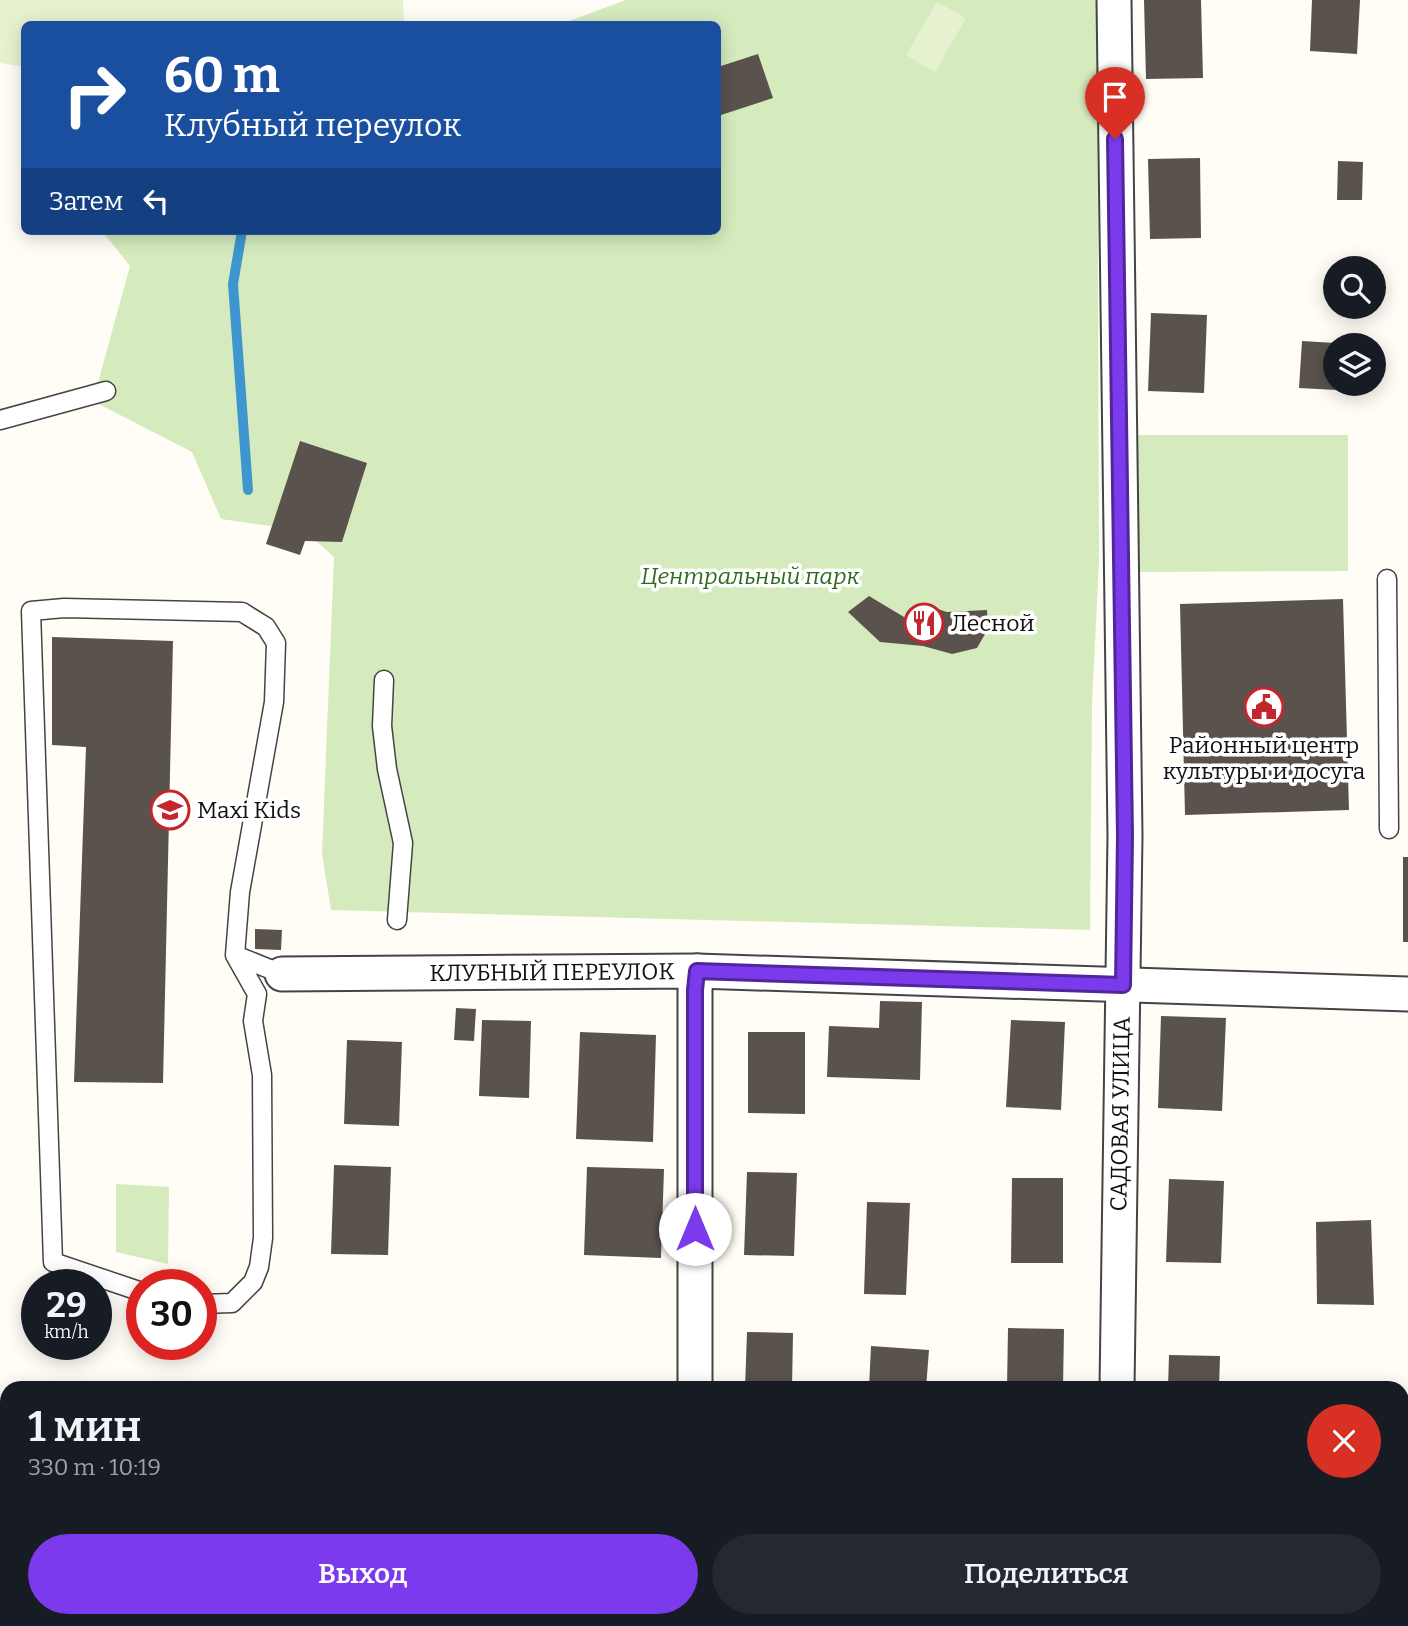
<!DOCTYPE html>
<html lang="ru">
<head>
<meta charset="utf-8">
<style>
  :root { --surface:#171b24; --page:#242831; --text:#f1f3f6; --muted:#9ea1a6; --accent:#7c3aed }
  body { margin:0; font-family:Bitter,serif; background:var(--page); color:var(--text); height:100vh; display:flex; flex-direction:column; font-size:26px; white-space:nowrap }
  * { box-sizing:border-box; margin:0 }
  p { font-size:23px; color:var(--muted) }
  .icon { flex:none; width:38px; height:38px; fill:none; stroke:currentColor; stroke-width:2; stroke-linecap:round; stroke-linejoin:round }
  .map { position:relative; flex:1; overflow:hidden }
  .sheet { position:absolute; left:0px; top:1381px; width:1409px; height:247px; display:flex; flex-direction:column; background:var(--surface); border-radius:21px 21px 0 0; box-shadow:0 4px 18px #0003 }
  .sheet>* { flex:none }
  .hud { position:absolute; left:21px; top:21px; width:700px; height:214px; border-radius:10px; box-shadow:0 4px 18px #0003; background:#1a4fa0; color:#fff; overflow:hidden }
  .controls { position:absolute; left:1323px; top:256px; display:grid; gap:14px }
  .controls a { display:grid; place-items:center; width:63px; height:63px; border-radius:50%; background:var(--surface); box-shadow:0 4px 18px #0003; font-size:35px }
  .speed { position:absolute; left:21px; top:1269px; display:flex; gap:14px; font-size:35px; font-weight:700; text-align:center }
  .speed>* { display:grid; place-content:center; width:91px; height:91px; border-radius:50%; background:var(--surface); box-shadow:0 4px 18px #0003; line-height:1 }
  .speed small { font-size:18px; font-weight:400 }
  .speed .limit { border:10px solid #d22; background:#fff; color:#111 }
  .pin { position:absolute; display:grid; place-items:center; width:60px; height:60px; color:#fff; margin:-72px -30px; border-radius:50% 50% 50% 0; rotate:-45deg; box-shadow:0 0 7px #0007 }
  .pin .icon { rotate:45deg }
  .me { position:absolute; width:77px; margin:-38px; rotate:0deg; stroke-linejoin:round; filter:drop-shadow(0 0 5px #0008) }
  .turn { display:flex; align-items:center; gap:24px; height:147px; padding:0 28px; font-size:32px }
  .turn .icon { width:91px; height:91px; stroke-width:2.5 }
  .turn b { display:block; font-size:49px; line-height:60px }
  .then { display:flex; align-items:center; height:66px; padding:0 28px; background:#0003; gap:14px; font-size:26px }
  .round { display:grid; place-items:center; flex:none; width:74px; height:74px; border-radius:37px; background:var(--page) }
  .head { display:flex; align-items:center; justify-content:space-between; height:119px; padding:0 28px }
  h1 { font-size:42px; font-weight:600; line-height:52px }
  .action { display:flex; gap:14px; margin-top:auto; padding:14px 28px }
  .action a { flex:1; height:80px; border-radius:42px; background:var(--accent); color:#fff; font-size:28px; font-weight:600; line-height:80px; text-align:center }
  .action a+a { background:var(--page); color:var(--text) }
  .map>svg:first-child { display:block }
  .green { fill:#d5ebbd }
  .pitch { fill:#e6f2cf }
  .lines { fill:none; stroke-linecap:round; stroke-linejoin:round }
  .stream { stroke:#3f96cf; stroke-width:10 }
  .building { fill:#5a524d }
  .lane-casing { stroke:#444; stroke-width:21 }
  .street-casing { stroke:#444; stroke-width:37 }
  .lane { stroke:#fff; stroke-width:18 }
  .street { stroke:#fff; stroke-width:33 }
  .route-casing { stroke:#51269a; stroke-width:18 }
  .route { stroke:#7c3aed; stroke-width:12 }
  .labels { text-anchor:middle; stroke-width:7; stroke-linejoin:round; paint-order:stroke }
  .park-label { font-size:23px; font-style:italic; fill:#2f6b1f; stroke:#fff }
  .poi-label { font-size:23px; fill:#111; stroke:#fff; text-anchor:start }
  .street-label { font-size:23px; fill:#111; stroke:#fff }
</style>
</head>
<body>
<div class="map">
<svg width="1408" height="1626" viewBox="0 0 1408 1626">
  <rect width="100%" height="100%" fill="#fffdf5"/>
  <path class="green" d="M626,0H1097L1099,559L1092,705L1090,930L331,910L322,854L334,557L305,531L221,519L192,452L93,401L130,266L102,231H718V24H561Z
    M1137,435H1348V571L1137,572Z
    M116,1184L169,1187L168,1264L116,1252Z"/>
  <path class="pitch" d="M0,0H403L404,24H24V67L0,63Z
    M937,2L966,18L935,72L906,55Z"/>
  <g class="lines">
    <path class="stream" d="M242,231L233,284L248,490"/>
  </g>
  <path class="building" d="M1144,0H1201L1203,78L1146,79Z
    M1312,0H1360L1357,54L1310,51Z
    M758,54L773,98L718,116V67Z
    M1200,158L1201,238L1150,239L1148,159Z
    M1338,161L1363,162L1362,200H1337Z
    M1151,313L1207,315L1204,393L1148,391Z
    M1302,341L1335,343V383H1355V391L1299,388Z
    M300,441L367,463L342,542L305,541L300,555L266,544Z
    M869,596L904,617L915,618L932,607L947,612L987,610L988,629L977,648L952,654L923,646L880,642L848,612Z
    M1343,599L1349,810L1185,815L1180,604Z
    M52,637L173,641L163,1083L74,1082L86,747L52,745Z
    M1403,857H1408V942H1403Z
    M255,929L282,930L281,950L255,949Z
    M880,1001L922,1002L920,1080L827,1077L829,1026L879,1028Z
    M456,1008L476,1009L474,1041L454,1040Z
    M1161,1016L1226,1018L1222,1111L1158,1108Z
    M482,1020L531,1021L529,1098L479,1096Z
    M1011,1020L1065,1022L1061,1110L1006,1107Z
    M580,1032L656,1035L653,1142L576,1139Z
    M748,1032H805V1114L748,1113Z
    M347,1040L402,1042L399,1126L344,1124Z
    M334,1165L391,1167L388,1255L331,1254Z
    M587,1167L664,1169L661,1258L584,1255Z
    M747,1172L797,1173L794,1256L744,1255Z
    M1012,1178H1063V1263H1011Z
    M1169,1179L1224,1181L1221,1263L1166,1262Z
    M867,1202L910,1203L906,1295L864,1294Z
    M1371,1220L1374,1305L1317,1304L1316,1222Z
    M1008,1328L1064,1329L1063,1388H1007Z
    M747,1332L793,1333L792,1388H745Z
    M871,1346L929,1350L926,1388H869Z
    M1169,1355L1220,1356L1219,1388H1168Z
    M499,1620H563V1626H499Z
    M749,1620H798V1626H749Z
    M1013,1620H1067V1626H1012Z
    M1300,1620H1356V1626H1300Z"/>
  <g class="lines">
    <defs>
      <path id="lane" d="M0,420L106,391
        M1387,579L1389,829
        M384,680L382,726L387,769L403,843L397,920
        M142,1292L53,1262L31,611L64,608L242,612L266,627L276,643L274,702L240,892L235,955
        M201,1304L232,1303L253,1282L259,1267L263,1238L262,1075L253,1021L257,994L235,955L282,974"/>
      <g id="street">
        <path d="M1114,0L1125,836L1117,1388"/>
        <path id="s1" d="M282,974L697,971L1408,994"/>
        <path d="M695,1388V990L697,971"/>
        <path d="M694,1626V1620"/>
        <path d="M1113,1626V1620"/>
      </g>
    </defs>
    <use href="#lane" class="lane-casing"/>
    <use href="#street" class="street-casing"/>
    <use href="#lane" class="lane"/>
    <use href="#street" class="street"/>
  </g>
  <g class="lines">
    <defs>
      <path id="route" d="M695,1229V990L697,971L1123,985L1125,836L1115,139"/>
    </defs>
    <use href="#route" class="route-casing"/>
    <use href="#route" class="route"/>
  </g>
  <defs>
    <symbol id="restaurant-ring" viewBox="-11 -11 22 22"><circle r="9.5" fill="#fff" stroke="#c4262e" stroke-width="1.5"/><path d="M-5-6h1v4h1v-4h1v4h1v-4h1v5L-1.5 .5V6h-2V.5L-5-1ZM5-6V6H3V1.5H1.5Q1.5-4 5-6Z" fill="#c4262e"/></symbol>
    <symbol id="civic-ring" viewBox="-11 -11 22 22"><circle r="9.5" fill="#fff" stroke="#c4262e" stroke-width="1.5"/><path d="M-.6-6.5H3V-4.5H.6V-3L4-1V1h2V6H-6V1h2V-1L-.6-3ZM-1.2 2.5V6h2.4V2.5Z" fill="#c4262e"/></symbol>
    <symbol id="school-ring" viewBox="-11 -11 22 22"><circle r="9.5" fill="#fff" stroke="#c4262e" stroke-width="1.5"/><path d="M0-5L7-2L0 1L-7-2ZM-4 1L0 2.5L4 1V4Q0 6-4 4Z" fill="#c4262e"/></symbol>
  </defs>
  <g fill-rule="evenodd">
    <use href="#restaurant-ring" x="902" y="601" width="44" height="44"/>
    <use href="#civic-ring" x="1242" y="685" width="44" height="44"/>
    <use href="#school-ring" x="148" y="788" width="44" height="44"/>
  </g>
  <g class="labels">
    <g class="park-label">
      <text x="750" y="584">Центральный парк</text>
    </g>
    <g class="poi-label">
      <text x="951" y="631">Лесной</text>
      <text x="1264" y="753" text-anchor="middle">Районный центр<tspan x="1264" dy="26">культуры и досуга</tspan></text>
      <text x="197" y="818">Maxi Kids</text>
    </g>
    <g class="street-label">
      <text dy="8" stroke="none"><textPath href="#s1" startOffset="270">КЛУБНЫЙ ПЕРЕУЛОК</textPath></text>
      <text transform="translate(1120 1114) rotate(-89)" y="8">САДОВАЯ УЛИЦА</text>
    </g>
  </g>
</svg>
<div class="controls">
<a><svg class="icon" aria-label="search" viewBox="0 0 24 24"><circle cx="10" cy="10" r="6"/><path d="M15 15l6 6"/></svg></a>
<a><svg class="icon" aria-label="layers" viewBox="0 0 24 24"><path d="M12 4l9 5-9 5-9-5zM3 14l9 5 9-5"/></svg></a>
</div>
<div class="speed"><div>29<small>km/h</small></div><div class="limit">30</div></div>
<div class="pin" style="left:1115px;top:139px;background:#d93025"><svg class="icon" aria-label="arrive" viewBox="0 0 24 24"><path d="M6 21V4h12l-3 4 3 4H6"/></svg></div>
<svg class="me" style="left:695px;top:1229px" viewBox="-20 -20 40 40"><circle r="19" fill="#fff"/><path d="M0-13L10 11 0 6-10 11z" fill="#7c3aed"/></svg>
<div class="hud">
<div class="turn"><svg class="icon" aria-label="right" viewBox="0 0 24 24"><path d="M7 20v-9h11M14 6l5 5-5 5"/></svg><div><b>60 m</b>Клубный переулок</div></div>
<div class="then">Затем<svg class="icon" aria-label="left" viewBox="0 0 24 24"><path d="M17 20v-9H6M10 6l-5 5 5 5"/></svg></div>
</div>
<section class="sheet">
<div class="head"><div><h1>1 мин</h1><p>330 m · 10:19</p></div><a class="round" style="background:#d93025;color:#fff"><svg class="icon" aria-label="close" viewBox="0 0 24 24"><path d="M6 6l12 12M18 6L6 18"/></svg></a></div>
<div class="action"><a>Выход</a><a>Поделиться</a></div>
</section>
</div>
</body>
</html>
